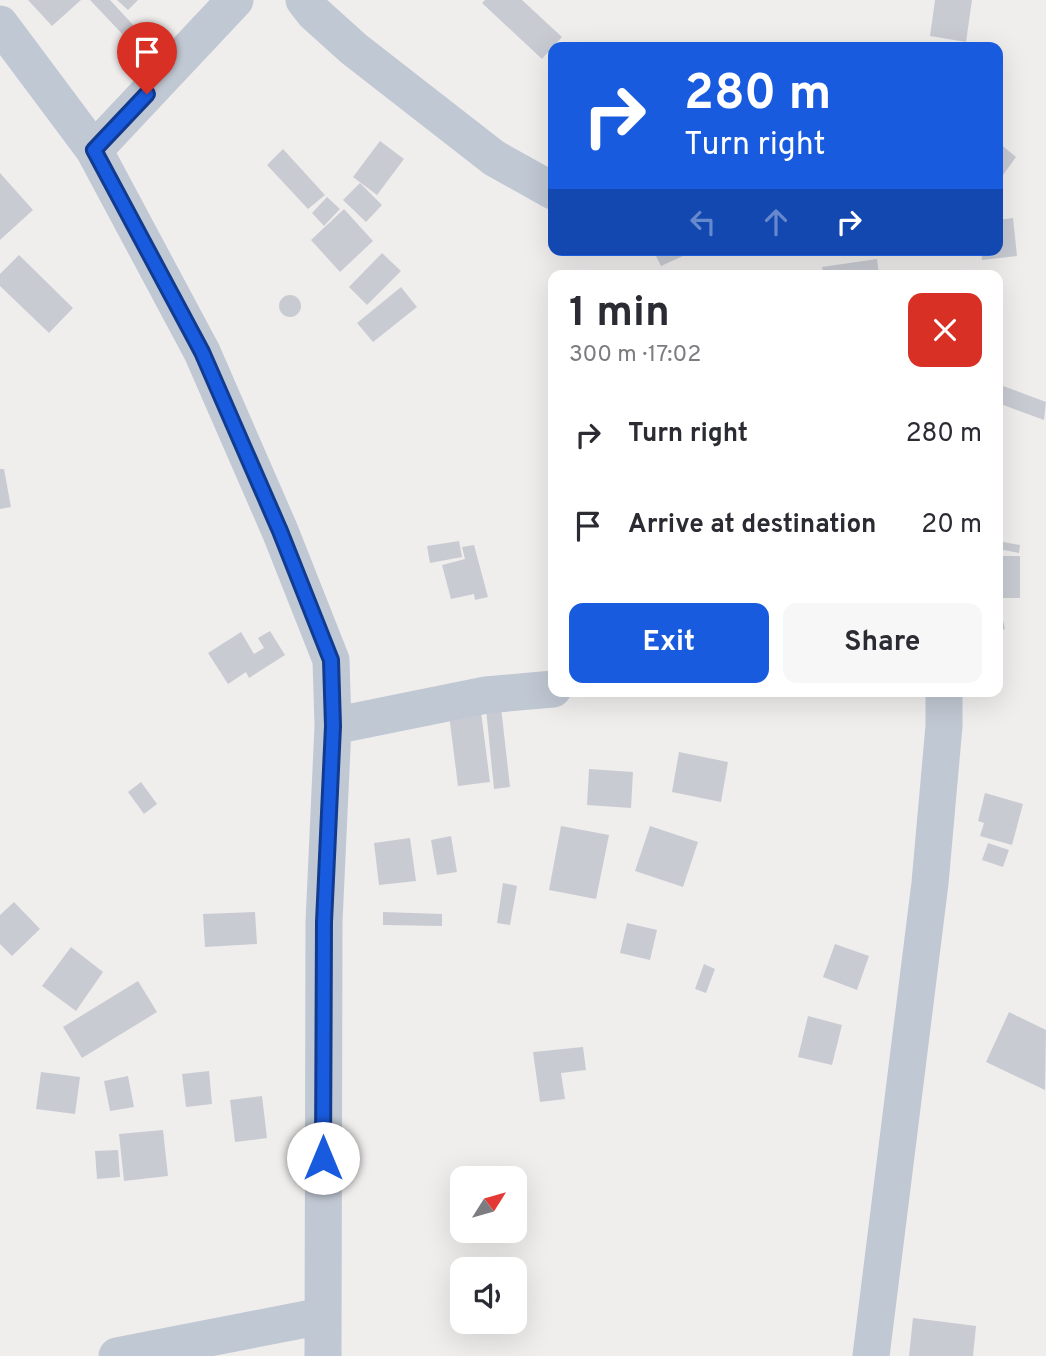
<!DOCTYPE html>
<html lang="en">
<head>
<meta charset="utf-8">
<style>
  :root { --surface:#fff; --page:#f7f7f7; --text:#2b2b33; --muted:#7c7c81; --accent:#195bde }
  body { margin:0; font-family:Overpass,sans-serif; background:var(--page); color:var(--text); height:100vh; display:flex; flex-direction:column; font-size:26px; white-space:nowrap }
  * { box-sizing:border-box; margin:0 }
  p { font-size:23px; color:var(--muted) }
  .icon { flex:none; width:38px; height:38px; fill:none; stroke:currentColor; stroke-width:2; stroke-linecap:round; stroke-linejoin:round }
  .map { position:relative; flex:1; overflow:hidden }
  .details { position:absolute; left:548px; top:270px; width:455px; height:427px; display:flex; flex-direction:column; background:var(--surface); border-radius:14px; box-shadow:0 7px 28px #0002 }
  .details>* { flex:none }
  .top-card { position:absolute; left:548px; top:42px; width:455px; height:214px; border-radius:14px; box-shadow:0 7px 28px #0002; background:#195bde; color:#fff; overflow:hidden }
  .needle { width:46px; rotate:53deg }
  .fabs { position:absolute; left:450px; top:1166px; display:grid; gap:14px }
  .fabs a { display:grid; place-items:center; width:77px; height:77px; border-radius:14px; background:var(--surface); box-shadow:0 7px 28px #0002; font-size:35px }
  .pin { position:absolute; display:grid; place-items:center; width:60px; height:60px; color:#fff; margin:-72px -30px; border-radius:50% 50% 50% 0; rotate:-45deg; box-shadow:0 0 7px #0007 }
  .pin .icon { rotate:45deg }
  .me { position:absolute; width:77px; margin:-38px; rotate:0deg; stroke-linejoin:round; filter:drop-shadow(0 0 5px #0008) }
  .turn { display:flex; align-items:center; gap:24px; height:147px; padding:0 21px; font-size:32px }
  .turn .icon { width:91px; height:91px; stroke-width:2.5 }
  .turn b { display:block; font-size:49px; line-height:60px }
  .lanes { display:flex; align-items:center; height:66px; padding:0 21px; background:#0003; justify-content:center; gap:35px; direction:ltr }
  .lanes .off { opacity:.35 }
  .round { display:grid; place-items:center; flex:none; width:74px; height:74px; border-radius:14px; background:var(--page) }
  .head { display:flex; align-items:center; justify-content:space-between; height:119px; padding:0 21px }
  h1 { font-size:42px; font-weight:700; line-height:52px }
  .button { display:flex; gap:14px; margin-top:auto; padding:14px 21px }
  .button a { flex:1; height:80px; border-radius:14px; background:var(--accent); color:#fff; font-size:28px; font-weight:700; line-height:80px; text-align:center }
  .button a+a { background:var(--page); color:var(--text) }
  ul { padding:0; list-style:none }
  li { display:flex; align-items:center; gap:21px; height:91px; padding:0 21px }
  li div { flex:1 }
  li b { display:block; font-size:26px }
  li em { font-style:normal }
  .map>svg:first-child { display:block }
  .building { fill:#c9cbd3 }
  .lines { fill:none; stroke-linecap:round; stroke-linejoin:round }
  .minor { stroke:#c0c8d3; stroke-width:37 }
  .route-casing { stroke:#103b90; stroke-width:18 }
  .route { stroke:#195bde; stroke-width:12 }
</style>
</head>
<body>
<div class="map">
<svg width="1046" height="1356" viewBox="0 0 1046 1356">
  <rect width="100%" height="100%" fill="#f0eded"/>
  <path class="building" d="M28,0H81L52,26Z
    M90,0H110L136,28L126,38Z
    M117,0H138L128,10Z
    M485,0H522L562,37L542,59L482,3Z
    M935,0H972L966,42L930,36Z
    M380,141L404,159L377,195L353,177Z
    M998,142L1016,157L998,182Z
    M283,149L325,195L308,209L267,165Z
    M0,173L33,210L0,240Z
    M360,183L382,205L366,222L343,200Z
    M327,197L340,209L324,226L312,213Z
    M344,209L373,241L340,272L311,240Z
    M1013,218L1017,256L982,260L981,250H998V220Z
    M653,250H696L661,266Z
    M806,250H824V252L806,255Z
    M382,253L401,271L367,305L349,287Z
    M19,255L73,308L49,333L0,286V274Z
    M877,259L879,275H824L822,267Z
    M401,287L417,307L373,342L357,323Z
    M279 306a11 11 0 1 1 22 0a11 11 0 1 1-22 0Z
    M998,384L1046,402L1044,420L998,403Z
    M0,469H4L11,507L0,509Z
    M459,541L462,557L430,563L427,546Z
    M998,541L1020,545L1019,553L998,549Z
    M474,545L488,597L475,600L474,594L451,599L442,565L465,559L462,547Z
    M998,556H1020V598H998Z
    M998,598L1005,629L998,631Z
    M270,631L285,655L249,678L246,672L228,684L208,653L241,632L254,654L264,648L258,638Z
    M480,704L490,782L458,786L448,707Z
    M501,707L510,787L494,789L486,709Z
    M679,752L728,762L721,802L672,792Z
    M589,769L633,772L631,808L587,805Z
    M141,782L157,804L144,814L128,792Z
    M985,793L1023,804L1012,845L980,836L984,823L978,821Z
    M561,826L609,835L596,899L549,890Z
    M650,826L698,842L683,887L635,871Z
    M451,836L457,872L437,875L431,840Z
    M410,838L416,881L379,885L374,843Z
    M988,843L1009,850L1003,867L982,860Z
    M503,883L517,886L510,925L497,923Z
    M14,902L40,929L12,956L0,944V915Z
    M255,912L257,944L205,947L203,914Z
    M383,912L442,914V926L383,925Z
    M627,923L657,930L650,960L620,953Z
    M835,944L869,956L857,990L823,977Z
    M71,947L103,972L76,1011L42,986Z
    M704,964L715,969L706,993L695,989Z
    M138,981L157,1012L82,1058L63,1027Z
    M1009,1012L1046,1030L1045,1090L986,1062Z
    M808,1016L842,1025L832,1065L798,1057Z
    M583,1047L586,1070L561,1073L565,1099L540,1102L533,1052Z
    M209,1071L212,1104L186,1107L182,1074Z
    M41,1072L80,1077L75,1114L36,1109Z
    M128,1076L134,1107L110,1111L104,1081Z
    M262,1096L267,1138L235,1142L230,1100Z
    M163,1130L168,1176L124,1181L119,1134Z
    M118,1150L120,1177L97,1179L95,1151Z
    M913,1318L976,1326L973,1356H909Z"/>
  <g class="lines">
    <path class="minor" d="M304,0L314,13L354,49L494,158L553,191
      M0,24L94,150L202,352L280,531L331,660L333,726L324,922L323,1356
      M94,150L235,0
      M333,726L486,695L553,689
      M117,1356L322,1316
      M871,1356L930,883L944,726V691"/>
  </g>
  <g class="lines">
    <defs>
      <path id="route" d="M147,94L94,150L202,352L280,531L331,660L333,726L324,922L323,1158"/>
    </defs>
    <use href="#route" class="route-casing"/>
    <use href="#route" class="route"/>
  </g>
</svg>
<div class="fabs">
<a><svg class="needle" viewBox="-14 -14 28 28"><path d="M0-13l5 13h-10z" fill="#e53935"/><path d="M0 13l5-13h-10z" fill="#7c7c81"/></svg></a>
<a><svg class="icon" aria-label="sound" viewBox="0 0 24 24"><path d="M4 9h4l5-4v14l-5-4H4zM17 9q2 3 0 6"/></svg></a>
</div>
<div class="pin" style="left:147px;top:94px;background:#d93025"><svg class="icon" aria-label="arrive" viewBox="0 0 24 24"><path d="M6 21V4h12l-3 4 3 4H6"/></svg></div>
<svg class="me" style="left:323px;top:1158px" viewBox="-20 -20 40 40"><circle r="19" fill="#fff"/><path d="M0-13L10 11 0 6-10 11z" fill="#195bde"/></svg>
<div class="top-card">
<div class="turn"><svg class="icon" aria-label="right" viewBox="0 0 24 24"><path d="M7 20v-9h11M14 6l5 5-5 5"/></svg><div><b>280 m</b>Turn right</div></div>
<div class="lanes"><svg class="icon off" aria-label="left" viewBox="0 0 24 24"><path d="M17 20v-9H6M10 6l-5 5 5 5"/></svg><svg class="icon off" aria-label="ahead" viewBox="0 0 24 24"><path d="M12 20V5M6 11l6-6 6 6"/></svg><svg class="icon" aria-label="right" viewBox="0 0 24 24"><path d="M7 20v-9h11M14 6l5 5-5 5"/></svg></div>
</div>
<section class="details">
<div class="head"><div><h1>1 min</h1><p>300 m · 17:02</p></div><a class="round" style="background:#d93025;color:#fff"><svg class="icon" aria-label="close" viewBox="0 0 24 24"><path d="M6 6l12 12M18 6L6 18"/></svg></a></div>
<ul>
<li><svg class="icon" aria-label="right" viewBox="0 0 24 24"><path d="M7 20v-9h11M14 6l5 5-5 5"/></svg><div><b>Turn right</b></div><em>280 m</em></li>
<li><svg class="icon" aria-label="arrive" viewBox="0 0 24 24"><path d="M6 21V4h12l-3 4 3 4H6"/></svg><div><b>Arrive at destination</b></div><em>20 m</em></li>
</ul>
<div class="button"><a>Exit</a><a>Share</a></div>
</section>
</div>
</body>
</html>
